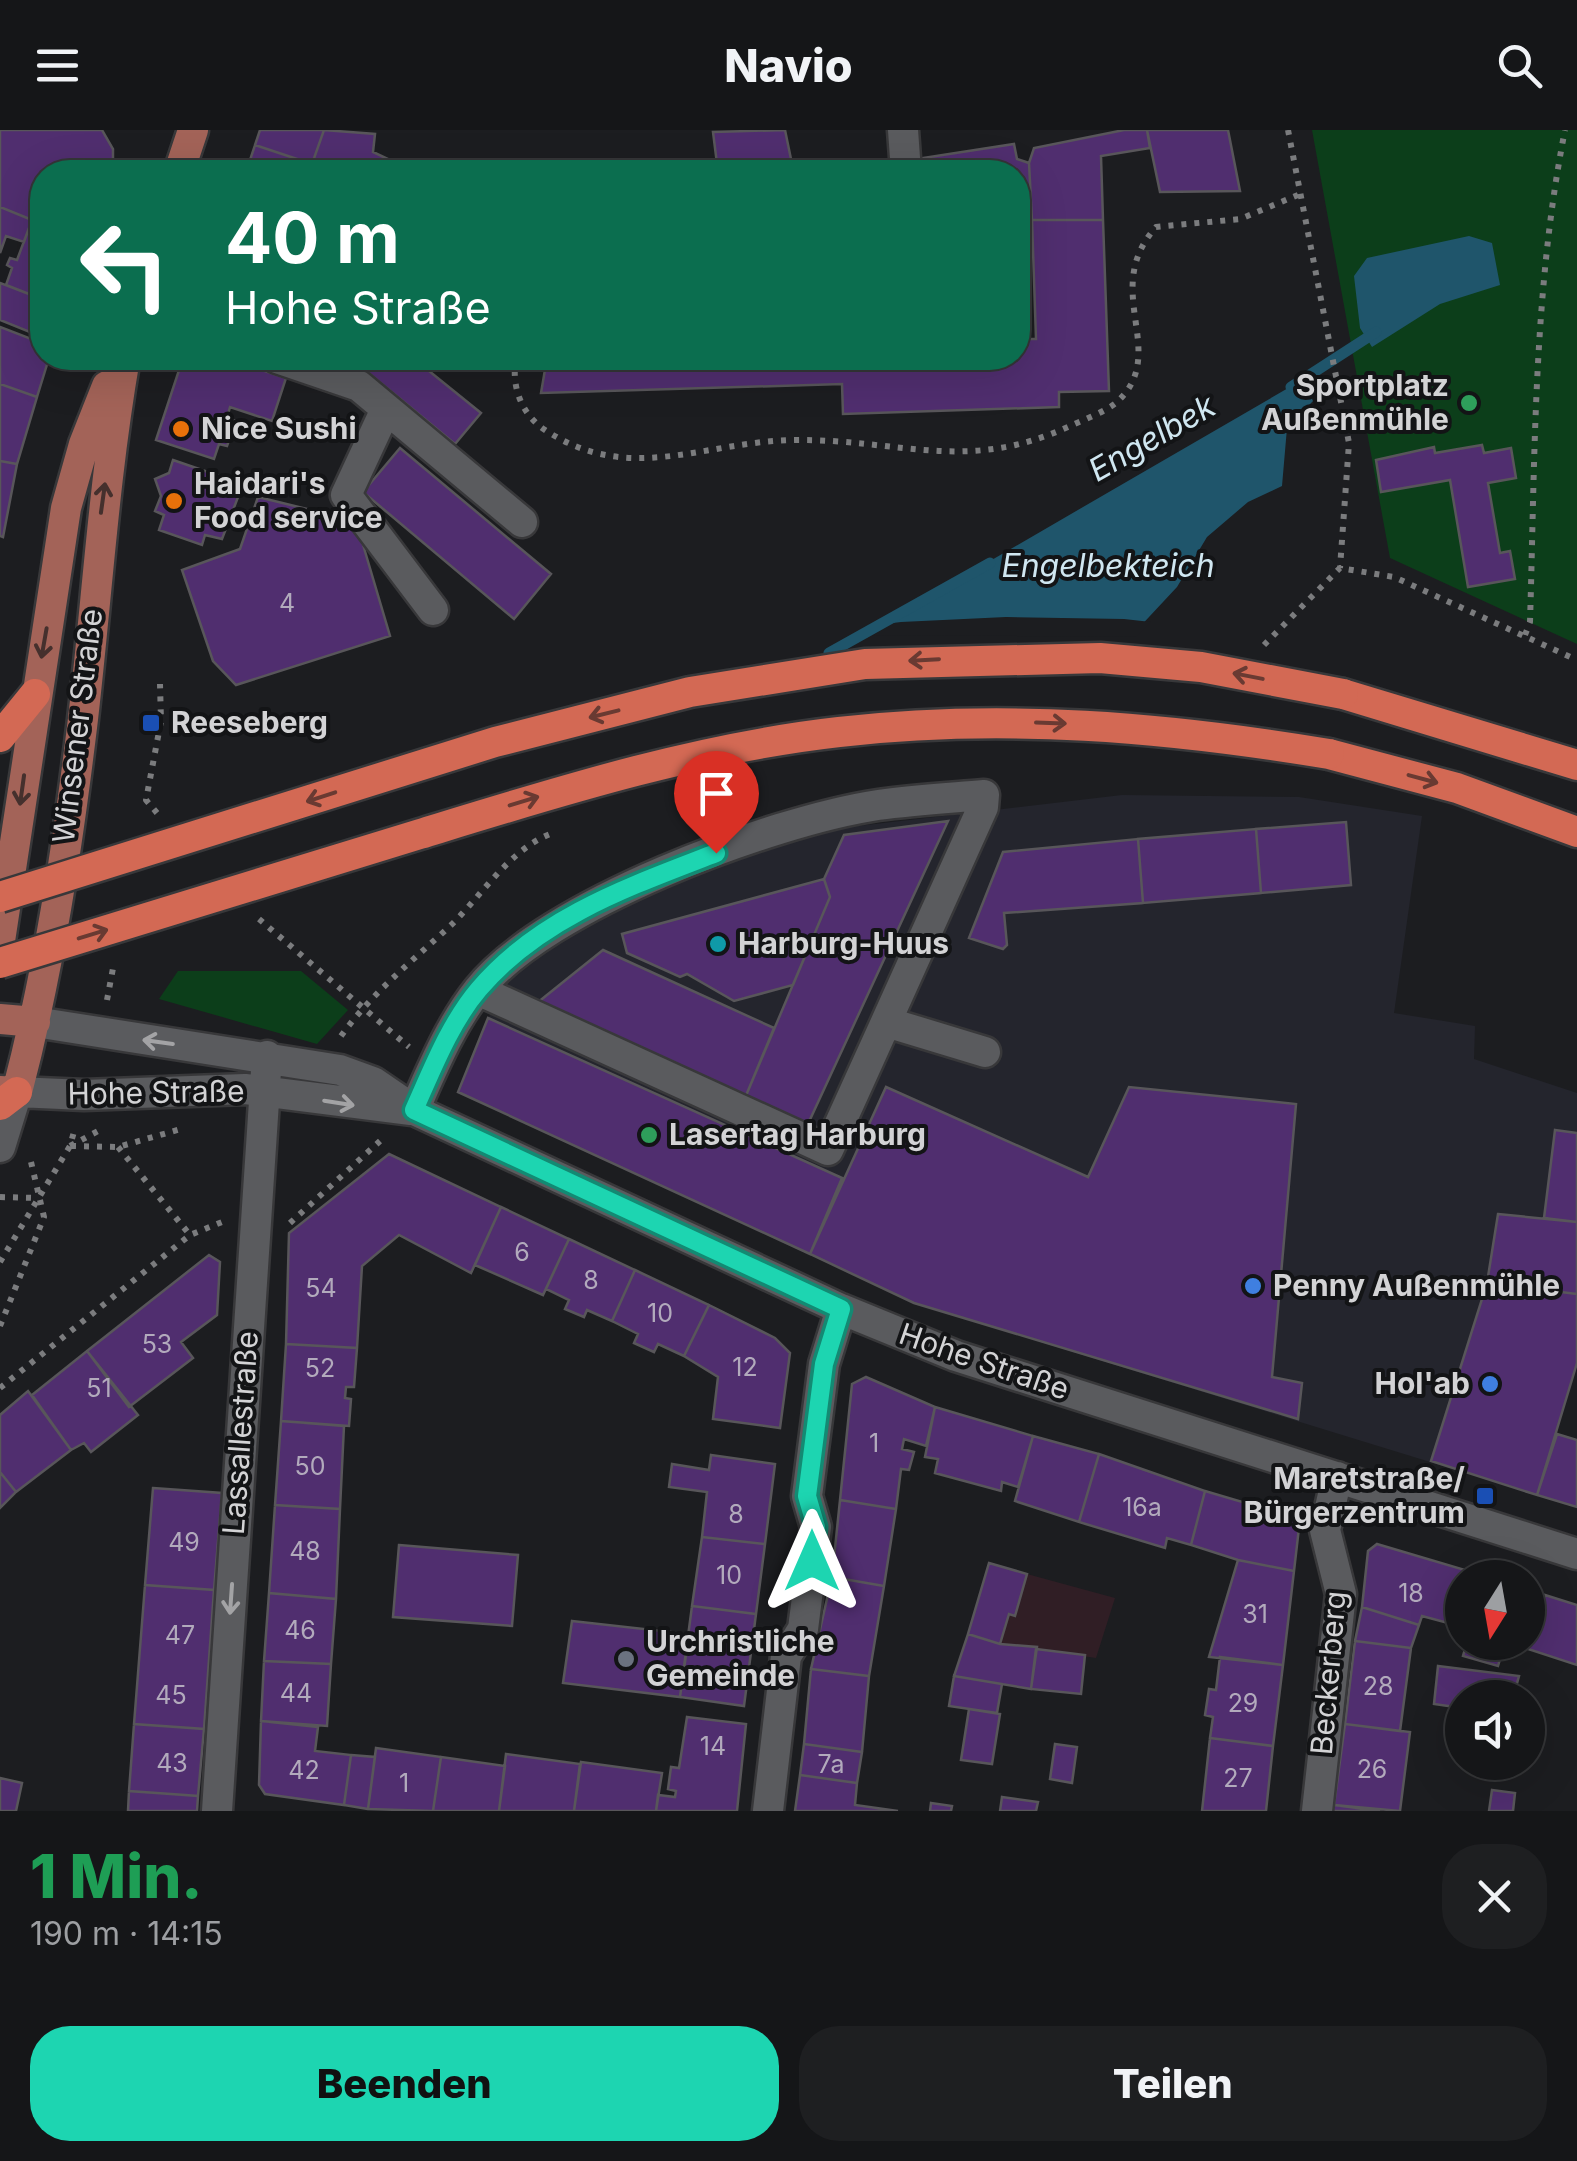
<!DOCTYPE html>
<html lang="de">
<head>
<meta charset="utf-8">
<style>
  :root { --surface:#151618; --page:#1e1f21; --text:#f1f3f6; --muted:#9d9fa2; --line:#343537; --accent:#1dd5b1 }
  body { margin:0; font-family:Inter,sans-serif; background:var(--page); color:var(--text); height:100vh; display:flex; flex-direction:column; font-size:38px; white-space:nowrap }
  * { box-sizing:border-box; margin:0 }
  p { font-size:32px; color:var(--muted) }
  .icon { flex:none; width:55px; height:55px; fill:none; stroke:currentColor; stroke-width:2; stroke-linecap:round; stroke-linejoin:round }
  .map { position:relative; height:1681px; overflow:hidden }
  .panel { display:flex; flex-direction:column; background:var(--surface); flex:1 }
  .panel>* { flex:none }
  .guide { position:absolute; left:30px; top:30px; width:1000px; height:210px; border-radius:40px; box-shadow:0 10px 40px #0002,0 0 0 2px var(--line); background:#0b6e4f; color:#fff; overflow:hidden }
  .needle { width:65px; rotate:191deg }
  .buttons { position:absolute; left:1445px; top:1430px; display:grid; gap:20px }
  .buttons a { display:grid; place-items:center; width:100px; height:100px; border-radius:50%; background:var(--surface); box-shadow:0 10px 40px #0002,0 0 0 2px var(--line); font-size:50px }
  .pin { position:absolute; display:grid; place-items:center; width:85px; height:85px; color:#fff; margin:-102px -42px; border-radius:50% 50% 50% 0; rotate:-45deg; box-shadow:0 0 10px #0007 }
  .pin .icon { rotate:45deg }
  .me { position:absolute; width:110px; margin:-55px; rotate:0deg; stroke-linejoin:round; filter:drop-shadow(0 0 8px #0008) }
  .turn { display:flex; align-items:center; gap:35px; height:210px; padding:0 30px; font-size:45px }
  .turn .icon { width:130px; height:130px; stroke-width:2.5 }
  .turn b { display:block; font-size:70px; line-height:85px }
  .round { display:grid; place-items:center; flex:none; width:105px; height:105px; border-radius:40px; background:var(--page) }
  .head { display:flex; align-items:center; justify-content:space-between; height:170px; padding:0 30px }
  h1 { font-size:60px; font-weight:800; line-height:75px; color:#1e9e55 }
  .button { display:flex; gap:20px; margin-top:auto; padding:20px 30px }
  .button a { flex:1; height:115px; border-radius:40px; background:var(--accent); color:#111; font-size:40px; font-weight:800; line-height:115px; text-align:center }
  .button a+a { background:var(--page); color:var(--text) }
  header { display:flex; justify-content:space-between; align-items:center; height:130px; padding:0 30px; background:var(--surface); font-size:45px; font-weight:800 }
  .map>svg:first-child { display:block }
  .built { fill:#24252d }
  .industrial { fill:#301e25 }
  .green { fill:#0c3e1a }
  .water { fill:#1f556b }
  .pier { fill:#1c1d20 }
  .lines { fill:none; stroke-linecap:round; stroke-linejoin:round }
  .stream { stroke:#1f556b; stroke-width:11 }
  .building { fill:#502e6f; stroke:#58565a; stroke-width:2.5 }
  .minor-casing { stroke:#38383a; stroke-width:35 }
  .major-casing { stroke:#38383a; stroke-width:35 }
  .highway-casing { stroke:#38383a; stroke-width:35 }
  .path { stroke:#7b7c7e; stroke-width:6; stroke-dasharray:5 8; stroke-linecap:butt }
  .minor { stroke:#5a5b5e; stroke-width:30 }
  .major { stroke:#a36358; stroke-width:30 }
  .highway { stroke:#d36954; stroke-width:30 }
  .highway-bridge-casing { stroke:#38383a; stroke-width:35; stroke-linecap:butt }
  .highway-bridge { stroke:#d36954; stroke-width:30 }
  .oneway { stroke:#45302d }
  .oneway2 { stroke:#693a32 }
  .oneway3 { stroke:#a3a3a5 }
  .route-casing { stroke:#138a73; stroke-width:25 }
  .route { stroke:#1dd5b1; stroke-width:18 }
  .leisure-dot { fill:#2e9e5b; stroke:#131416; stroke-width:4 }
  .food-dot { fill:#e8710a; stroke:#131416; stroke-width:4 }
  .transit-dot { fill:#1a4fb4; stroke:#131416; stroke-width:4 }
  .culture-dot { fill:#0f9aa8; stroke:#131416; stroke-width:4 }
  .shop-dot { fill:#3f7fe0; stroke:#131416; stroke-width:4 }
  .worship-dot { fill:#6b7280; stroke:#131416; stroke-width:4 }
  .labels { text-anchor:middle; stroke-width:8; stroke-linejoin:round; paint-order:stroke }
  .number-label { font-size:25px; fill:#b2aabc }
  .poi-label { font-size:30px; font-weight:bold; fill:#d3d3d5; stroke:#131416; text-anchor:start }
  .street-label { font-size:30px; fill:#d3d3d5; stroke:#131416 }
  .water-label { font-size:32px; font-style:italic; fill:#d0e7f1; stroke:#131416 }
</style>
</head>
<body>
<header><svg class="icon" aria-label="menu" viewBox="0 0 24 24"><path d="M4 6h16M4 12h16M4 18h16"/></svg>Navio<svg class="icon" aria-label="search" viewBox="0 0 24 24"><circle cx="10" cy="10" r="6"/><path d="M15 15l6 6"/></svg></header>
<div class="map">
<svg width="1577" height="1681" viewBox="0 0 1577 1681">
  <rect width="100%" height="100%" fill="#1c1d20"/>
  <path class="built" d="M1122,665L1299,667L1422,686L1394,883L1475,896L1474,929L1577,963V1233L1537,1365L914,1173L458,962L506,846L546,814L644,760L815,701Z"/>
  <path class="industrial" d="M1027,1444L1115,1468L1096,1528L1000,1514L1009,1484L1015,1485Z"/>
  <path class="green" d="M1312,0H1577V514L1390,428Z
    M178,841H301L348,880L317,914L159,869Z"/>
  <path class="water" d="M1469,106L1492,113L1500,155L1440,174L1372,217L1360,198L1354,146L1367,128Z
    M1302,250L1313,271L1287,298L1282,356L1248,372L1207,407L1177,457L1135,502L871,500Z"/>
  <path class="pier" d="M1006,487L1124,489L1151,492L1136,507L871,505L866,500L868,496L901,492Z"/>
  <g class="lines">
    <path class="stream" d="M1291,257L1376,202
      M829,523L990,433"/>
  </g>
  <path class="building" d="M0,0H102L113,19V42H42V94L0,77Z
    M260,0H324L312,34L255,15Z
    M324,0L375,4L373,22L415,42H343L312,34Z
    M785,0L792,34L718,42L713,2Z
    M1124,0H1147L1150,18L1101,26L1103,90H1032L1029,33L1034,18Z
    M1147,0H1228L1240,61L1160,62Z
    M1014,14L1017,29L1029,33L1032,90H1018V42H926L923,28Z
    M255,15L312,34L309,42H246Z
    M0,77L32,90L24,112L6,106L0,123Z
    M32,90L42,94V169L6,155L12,138L7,135L10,128L17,130Z
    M1032,90H1103L1109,261L1059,262V277L843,284L842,254L541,263L547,228H1018V209H1036Z
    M0,153L42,169V213L34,209L35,204L0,190Z
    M0,197L42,213V228H49L37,267L0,254Z
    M183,228H225L286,248L272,291L230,277L227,288L236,291L227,316L219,314L214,329L156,310Z
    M312,228H375L360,244Z
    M375,228H413L481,283L455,314L365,240Z
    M0,254L37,267L17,334L0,331Z
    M1482,315L1484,323L1511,318L1516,348L1488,353L1500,423L1510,421L1515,449L1468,457L1450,350L1381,362L1376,330L1434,317L1435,323Z
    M400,318L551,444L514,489L363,362Z
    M173,330L243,354L222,409L205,405L202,415L159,400L164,385L155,381L161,366L155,349L169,343Z
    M0,331L17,334L3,407L0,406Z
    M258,367L356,391L390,506L236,555L213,531L182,440L240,419Z
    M948,691L807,996L745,968L830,767L824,749L844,705Z
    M1346,692L1351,755L1261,763L1256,699Z
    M1256,699L1261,763L1143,773L1138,709Z
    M1138,709L1143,773L1004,783L1007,815L1003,819L969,808L1003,722Z
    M824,749L830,767L793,855L734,871L687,844L680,847L627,823L622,804Z
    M603,820L774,898L745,968L537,873Z
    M488,888L842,1048L810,1124L458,962Z
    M886,957L1088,1047L1129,957L1296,974L1272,1247L1302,1253L1298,1289L914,1173L810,1124Z
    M1555,1000L1577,1003V1092L1544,1088Z
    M389,1024L501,1077L471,1143L399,1105L362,1136L357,1218L286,1214L289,1103Z
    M501,1077L569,1109L543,1165L475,1135Z
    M1498,1084L1577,1092V1164L1487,1153Z
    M569,1109L635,1140L612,1191L587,1180L584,1187L565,1179L569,1170L546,1159Z
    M209,1125L220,1132L217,1185L181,1212L193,1228L129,1277L87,1221Z
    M635,1140L709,1175L684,1226L658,1214L654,1222L634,1213L638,1204L612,1191Z
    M1487,1153L1577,1164V1233L1537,1365L1431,1331Z
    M709,1175L775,1208L790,1223L780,1298L713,1289L718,1247L684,1226Z
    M286,1214L357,1218L354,1257H346L345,1268L351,1269L349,1296L281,1291Z
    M87,1221L138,1285L91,1322L84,1313L71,1320L32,1265Z
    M866,1247L935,1277L926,1316L904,1309L902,1319L914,1322L909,1340L901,1339L896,1379L840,1370L852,1254Z
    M28,1261L71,1320L16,1362L0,1342V1285Z
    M935,1277L1033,1306L1018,1357L1002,1352L1001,1361L935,1343L938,1329L925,1327Z
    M281,1291L344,1296L340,1379L275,1375Z
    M1557,1304L1577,1310V1377L1537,1365Z
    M1033,1306L1099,1324L1079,1392L1015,1371Z
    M1099,1324L1205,1361L1191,1415L1167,1408L1165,1418L1079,1392Z
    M711,1325L775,1334L765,1414L702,1407L707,1362L669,1357L672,1334L709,1340Z
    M0,1342L16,1362L0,1378Z
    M153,1358L222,1363L214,1460L145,1455Z
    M1205,1361L1300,1389L1294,1441L1238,1430L1191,1415Z
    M840,1370L896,1379L884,1456L832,1447Z
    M275,1375L340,1379L336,1469L269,1463Z
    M702,1407L765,1414L756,1484L692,1476Z
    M1377,1414L1465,1440L1448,1493L1422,1486L1419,1495L1362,1477L1368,1421Z
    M399,1415L518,1425L512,1496L393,1487Z
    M1238,1430L1294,1441L1283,1535L1209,1527Z
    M989,1433L1027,1444L1015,1486L1009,1484L1000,1514L968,1504Z
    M1465,1440L1491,1448H1463Z
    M832,1447L884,1456L869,1546L811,1539Z
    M1462,1448V1498L1448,1493Z
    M145,1455L214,1460L204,1599L134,1594Z
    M1528,1459L1545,1465L1528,1519L1506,1512H1528Z
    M269,1463L336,1469L331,1534L264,1531Z
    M1545,1465L1577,1475V1535L1528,1519Z
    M692,1476L756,1484L744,1576L680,1567Z
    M1362,1477L1419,1495L1411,1518L1355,1511Z
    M572,1491L689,1504L680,1567L563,1553Z
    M968,1504L1000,1514L1037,1517L1031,1559L954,1546Z
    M1355,1511L1411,1518L1400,1601L1345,1594Z
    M1467,1512H1505L1498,1536L1463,1526Z
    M1036,1519L1085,1525L1081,1564L1031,1559Z
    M1220,1527L1283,1535L1273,1616L1210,1608L1213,1587L1205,1585L1209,1559L1216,1560Z
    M264,1531L331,1534L327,1596L261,1591Z
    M1438,1536L1519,1546L1513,1568H1462V1578L1434,1574Z
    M811,1539L869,1546L862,1622L804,1614Z
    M954,1546L1002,1554L997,1583L949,1576Z
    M969,1579L1000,1584L992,1634L961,1630Z
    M687,1587L746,1594L737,1681H656L658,1665L675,1667L676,1661L668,1659L671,1637L679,1638Z
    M261,1591L318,1597L315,1621L351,1625L344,1675L265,1664L259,1655Z
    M134,1594L204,1599L198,1666L129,1661Z
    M1345,1594L1410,1602L1400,1681L1334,1675Z
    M1210,1608L1273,1616L1266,1681H1202Z
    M804,1614L862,1622L857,1653L800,1645Z
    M1055,1614L1077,1617L1072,1653L1050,1649Z
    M376,1618L441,1627L433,1681L368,1679Z
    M506,1624L580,1634L574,1681H499Z
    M351,1625L375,1627L368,1679L344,1675Z
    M441,1627L505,1636L499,1681H433Z
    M581,1632L662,1643L656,1681H574Z
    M800,1645L857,1653L855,1675L898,1681H795Z
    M0,1648L22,1653L16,1681H0Z
    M1492,1660L1515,1663L1513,1681H1489Z
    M129,1661L198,1666L197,1681H128Z
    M1002,1667L1038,1672L1036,1681H1000Z
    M931,1673L952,1676L951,1681H930Z
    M1334,1675L1380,1681H1333Z"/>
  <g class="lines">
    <defs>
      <path id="minor" d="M903,0L906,42
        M277,228L359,256L522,392
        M386,279L346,365L433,480
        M478,860L828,1020L886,892
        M35,892L340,940L373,952L414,980L841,1179L956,1226L1577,1424
        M414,980C432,940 450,895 478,860C545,775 772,691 878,675C913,670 949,668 984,665L983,677L886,892L985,922
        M0,1017L17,962L84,965L245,959L411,980
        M217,1681L267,926
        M768,1681L786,1526L803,1499L816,1397L807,1366L824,1234L841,1179
        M1317,1681L1341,1464L1325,1400L1337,1347"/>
      <path id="major" d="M179,42L193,0
        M0,811L66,378L84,314L107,256
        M0,889L35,892
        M0,961L17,962C49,840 68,714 83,589C97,468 104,348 125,228"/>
      <path id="highway" d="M1343,564L1577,635
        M0,607L35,564
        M1329,624L1457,658L1577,702
        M0,975L17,962"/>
    </defs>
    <use href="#minor" class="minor-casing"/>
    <use href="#major" class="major-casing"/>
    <use href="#highway" class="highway-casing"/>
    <path class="path" d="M1288,0L1349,313L1340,438
      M516,228C511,256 521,284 545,300C630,356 704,311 795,310C900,309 966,344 1070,296C1085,289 1105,282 1117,272C1171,222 1099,161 1156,97L1240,89L1298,65
      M1525,505L1530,492C1535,329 1533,161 1565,0
      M1264,515L1340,438L1394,447L1577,530
      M157,683L146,670L161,591L160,554
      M259,789L409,917
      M107,870L114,833
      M341,906C372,863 410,833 449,797C480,768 509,720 550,704
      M70,1016L100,1000
      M71,1016L118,1017L181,999
      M118,1017L190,1105
      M0,1067L38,1068
      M290,1093L380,1011
      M0,1132L70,1016L75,998
      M0,1196L44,1087L31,1032
      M0,1258L190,1105L222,1092"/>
    <use href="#minor" class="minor"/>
    <use href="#major" class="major"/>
    <use href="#highway" class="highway"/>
    <defs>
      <path id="highway-bridge" d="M0,767L495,612L690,562L865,534L1100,528L1201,537L1343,564
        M0,833C140,789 280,746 420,704C557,662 696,618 839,602C1004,583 1166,597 1329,624"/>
    </defs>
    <use href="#highway-bridge" class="highway-bridge-casing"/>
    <use href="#highway-bridge" class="highway-bridge"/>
  </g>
  <defs><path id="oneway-shaft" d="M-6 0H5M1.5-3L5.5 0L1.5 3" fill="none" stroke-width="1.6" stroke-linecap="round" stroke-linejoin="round" transform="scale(2.5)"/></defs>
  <g class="oneway">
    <use href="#oneway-shaft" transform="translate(103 368) rotate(-82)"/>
    <use href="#oneway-shaft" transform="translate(44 513) rotate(100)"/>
    <use href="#oneway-shaft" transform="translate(22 660) rotate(98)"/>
  </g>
  <g class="oneway2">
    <use href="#oneway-shaft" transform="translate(924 530) rotate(177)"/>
    <use href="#oneway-shaft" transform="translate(1248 546) rotate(-169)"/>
    <use href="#oneway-shaft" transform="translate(604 584) rotate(166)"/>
    <use href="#oneway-shaft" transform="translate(1051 593) rotate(2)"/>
    <use href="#oneway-shaft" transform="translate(1423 649) rotate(15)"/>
    <use href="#oneway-shaft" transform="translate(321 667) rotate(162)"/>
    <use href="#oneway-shaft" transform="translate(524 671) rotate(-17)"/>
    <use href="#oneway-shaft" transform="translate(93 804) rotate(-17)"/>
  </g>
  <g class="oneway3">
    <use href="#oneway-shaft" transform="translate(158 912) rotate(-172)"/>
    <use href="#oneway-shaft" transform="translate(339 973) rotate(9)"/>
    <use href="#oneway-shaft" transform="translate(231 1469) rotate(94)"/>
  </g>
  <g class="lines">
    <defs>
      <path id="route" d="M716,723C631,756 540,787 479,859C450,893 432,940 414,980L841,1179L824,1234L807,1366L816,1397L812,1431"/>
    </defs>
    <use href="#route" class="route-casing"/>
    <use href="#route" class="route"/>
  </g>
  <g class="leisure-dot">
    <circle cx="1469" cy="273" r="10"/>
    <circle cx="649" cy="1005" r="10"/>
  </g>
  <g class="food-dot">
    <circle cx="181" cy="299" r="10"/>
    <circle cx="174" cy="371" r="10"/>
  </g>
  <g class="transit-dot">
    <rect x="141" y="583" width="20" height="20" rx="5"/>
    <rect x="1475" y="1356" width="20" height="20" rx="5"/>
  </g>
  <circle class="culture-dot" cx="718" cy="814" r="10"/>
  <g class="shop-dot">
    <circle cx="1253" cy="1156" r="10"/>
    <circle cx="1490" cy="1254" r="10"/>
  </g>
  <circle class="worship-dot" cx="626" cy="1529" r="10"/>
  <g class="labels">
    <g class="number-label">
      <text x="287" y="482">4</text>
      <text x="522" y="1131">6</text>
      <text x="591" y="1159">8</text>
      <text x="321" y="1167">54</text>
      <text x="660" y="1192">10</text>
      <text x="157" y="1223">53</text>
      <text x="745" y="1246">12</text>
      <text x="320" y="1247">52</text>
      <text x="99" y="1267">51</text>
      <text x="874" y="1322">1</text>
      <text x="310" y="1345">50</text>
      <text x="1142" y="1386">16a</text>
      <text x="736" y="1393">8</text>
      <text x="184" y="1421">49</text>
      <text x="305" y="1430">48</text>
      <text x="729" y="1454">10</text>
      <text x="1411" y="1472">18</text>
      <text x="1255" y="1493">31</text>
      <text x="300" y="1509">46</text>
      <text x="180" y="1514">47</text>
      <text x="1378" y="1565">28</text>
      <text x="296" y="1572">44</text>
      <text x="171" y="1574">45</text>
      <text x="1243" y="1582">29</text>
      <text x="713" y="1625">14</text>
      <text x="172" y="1642">43</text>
      <text x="831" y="1643">7a</text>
      <text x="1372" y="1648">26</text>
      <text x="304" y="1649">42</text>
      <text x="1238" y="1657">27</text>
      <text x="404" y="1662">1</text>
    </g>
    <g class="poi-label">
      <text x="1449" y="266" text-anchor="end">Sportplatz<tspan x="1449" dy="34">Außenmühle</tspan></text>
      <text x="201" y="309">Nice Sushi</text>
      <text x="194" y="364">Haidari's<tspan x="194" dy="34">Food service</tspan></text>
      <text x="171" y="603">Reeseberg</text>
      <text x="738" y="824">Harburg-Huus</text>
      <text x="669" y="1015">Lasertag Harburg</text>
      <text x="1273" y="1166">Penny Außenmühle</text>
      <text x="1470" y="1264" text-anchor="end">Hol'ab</text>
      <text x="1465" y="1359" text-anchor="end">Maretstraße/<tspan x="1465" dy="34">Bürgerzentrum</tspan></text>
      <text x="646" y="1522">Urchristliche<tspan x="646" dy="34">Gemeinde</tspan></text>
    </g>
    <g class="street-label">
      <text transform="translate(78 596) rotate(-83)" y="10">Winsener Straße</text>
      <text transform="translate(156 963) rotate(-1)" y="10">Hohe Straße</text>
      <text transform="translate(984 1232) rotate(19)" y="10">Hohe Straße</text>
      <text transform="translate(241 1303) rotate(-86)" y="10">Lassallestraße</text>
      <text transform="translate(1329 1543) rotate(-85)" y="10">Beckerberg</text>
    </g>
    <g class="water-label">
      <text transform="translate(1152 308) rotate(-30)" y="11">Engelbek</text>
      <text x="1108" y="447">Engelbekteich</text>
    </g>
  </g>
</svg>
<div class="buttons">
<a><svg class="needle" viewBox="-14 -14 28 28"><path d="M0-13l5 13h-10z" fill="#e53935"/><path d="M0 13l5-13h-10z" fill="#9d9fa2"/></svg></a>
<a><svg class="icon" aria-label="sound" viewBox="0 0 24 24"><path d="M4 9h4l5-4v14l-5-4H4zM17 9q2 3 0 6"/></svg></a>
</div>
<div class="pin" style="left:716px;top:723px;background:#d93025"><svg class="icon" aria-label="arrive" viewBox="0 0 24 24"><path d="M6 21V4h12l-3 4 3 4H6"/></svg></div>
<svg class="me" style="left:812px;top:1431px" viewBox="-20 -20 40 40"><path d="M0-17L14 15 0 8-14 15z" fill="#1dd5b1" stroke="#fff" stroke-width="4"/></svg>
<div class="guide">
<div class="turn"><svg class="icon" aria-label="left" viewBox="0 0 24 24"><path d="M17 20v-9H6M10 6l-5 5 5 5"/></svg><div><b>40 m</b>Hohe Straße</div></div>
</div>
</div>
<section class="panel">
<div class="head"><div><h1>1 Min.</h1><p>190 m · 14:15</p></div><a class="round"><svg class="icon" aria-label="close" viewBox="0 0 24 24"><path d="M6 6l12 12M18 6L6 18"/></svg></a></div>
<div class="button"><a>Beenden</a><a>Teilen</a></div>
</section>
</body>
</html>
